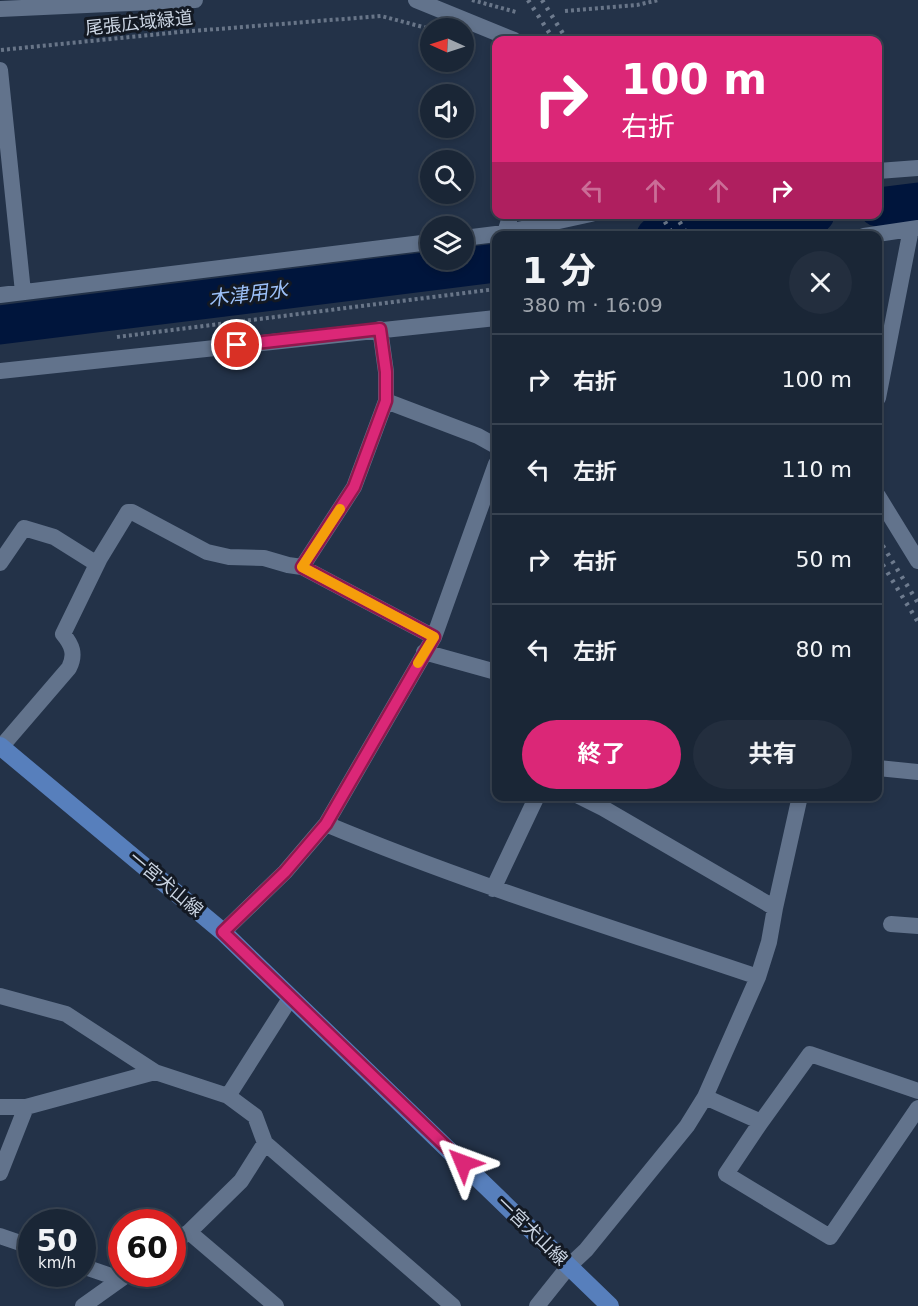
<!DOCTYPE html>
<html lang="ja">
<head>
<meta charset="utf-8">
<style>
  :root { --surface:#1a2636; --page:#232e3e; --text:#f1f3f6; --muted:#9fa5ad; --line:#384351; --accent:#db2777 }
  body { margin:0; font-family:"DejaVu Sans","Noto Sans JP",sans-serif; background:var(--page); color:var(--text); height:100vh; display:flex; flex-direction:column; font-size:22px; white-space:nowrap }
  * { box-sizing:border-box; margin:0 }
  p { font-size:20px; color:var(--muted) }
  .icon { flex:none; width:33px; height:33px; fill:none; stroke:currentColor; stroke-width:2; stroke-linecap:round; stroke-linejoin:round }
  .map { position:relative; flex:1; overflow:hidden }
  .side { position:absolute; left:492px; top:231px; width:390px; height:570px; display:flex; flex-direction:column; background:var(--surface); border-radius:12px; box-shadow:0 3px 9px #0003,0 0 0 2px var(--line) }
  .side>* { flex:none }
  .guide { position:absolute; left:492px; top:36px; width:390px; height:183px; border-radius:12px; box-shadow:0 3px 9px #0003,0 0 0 2px var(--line); background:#db2777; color:#fff; overflow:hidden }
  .needle { width:39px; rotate:273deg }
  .tools { position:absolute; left:420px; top:18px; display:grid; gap:12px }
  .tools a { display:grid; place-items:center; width:54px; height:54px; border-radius:50%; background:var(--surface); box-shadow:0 3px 9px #0003,0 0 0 2px var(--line); font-size:30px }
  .speed { position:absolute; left:18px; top:1209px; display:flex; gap:12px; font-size:30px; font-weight:700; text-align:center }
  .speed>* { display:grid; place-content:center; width:78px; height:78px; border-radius:50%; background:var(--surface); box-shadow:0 3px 9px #0003,0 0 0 2px var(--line); line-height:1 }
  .speed small { font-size:15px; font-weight:400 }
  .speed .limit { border:9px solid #d22; background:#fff; color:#111 }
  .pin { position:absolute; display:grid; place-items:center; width:51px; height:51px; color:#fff; margin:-26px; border:3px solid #fff; border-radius:50%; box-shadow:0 2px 6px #0007 }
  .me { position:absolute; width:66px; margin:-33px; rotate:314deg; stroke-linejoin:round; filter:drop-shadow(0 0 4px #0008) }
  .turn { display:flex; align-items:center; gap:21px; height:126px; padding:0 30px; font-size:27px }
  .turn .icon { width:78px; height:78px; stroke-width:2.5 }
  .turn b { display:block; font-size:42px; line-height:51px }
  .lanes { display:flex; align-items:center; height:57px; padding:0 30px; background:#0003; justify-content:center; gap:30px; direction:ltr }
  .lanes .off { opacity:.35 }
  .round { display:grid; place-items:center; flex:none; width:63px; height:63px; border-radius:32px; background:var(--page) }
  .headline { display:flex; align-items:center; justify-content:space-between; height:102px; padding:0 30px }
  h1 { font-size:36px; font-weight:700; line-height:45px }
  .primary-button { display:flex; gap:12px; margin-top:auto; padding:12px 30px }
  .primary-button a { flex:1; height:69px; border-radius:36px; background:var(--accent); color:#fff; font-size:24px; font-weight:700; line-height:69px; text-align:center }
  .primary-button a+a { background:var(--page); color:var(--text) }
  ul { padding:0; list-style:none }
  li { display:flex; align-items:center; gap:18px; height:90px; padding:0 30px; border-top:2px solid var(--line) }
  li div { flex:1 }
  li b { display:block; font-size:22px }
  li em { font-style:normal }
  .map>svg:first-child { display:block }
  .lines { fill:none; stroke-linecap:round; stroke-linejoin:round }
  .river { stroke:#00153c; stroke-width:39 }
  .path { stroke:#687588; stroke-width:4; stroke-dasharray:3 3; stroke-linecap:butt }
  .minor { stroke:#62738c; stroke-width:16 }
  .primary { stroke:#577fbc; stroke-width:18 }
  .rail { stroke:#6e7b8e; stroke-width:4.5; stroke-dasharray:3 6; stroke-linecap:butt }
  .route-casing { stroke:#8e194d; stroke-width:15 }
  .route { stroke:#db2777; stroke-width:10 }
  .slow { stroke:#f59e0b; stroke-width:10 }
  .labels { text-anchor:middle; stroke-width:6; stroke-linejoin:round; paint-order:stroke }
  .street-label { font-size:18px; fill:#cad4e2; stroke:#131923 }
  .water-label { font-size:20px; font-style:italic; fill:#9cc0f8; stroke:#131923 }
</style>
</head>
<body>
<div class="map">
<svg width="918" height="1306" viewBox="0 0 918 1306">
  <rect width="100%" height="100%" fill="#233248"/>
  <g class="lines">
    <path class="river" d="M878,207L918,202
      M656,236L815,214
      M0,325L496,263"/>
    <path class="path" d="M472,0L516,12
      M565,11L637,5L659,0
      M1,50L180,32L381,16L427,28L429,25
      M117,337L496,289"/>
    <path class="minor" d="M416,0L514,40
      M0,9L195,0
      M0,70L23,292
      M878,171L918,168
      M504,236L511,214
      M864,236L918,228
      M464,238L504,233L591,214
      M0,295L430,242
      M380,329L386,372V401
      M0,371L496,318
      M878,398L911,229
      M878,496L918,561
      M0,563L24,528L54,537L97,564
      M434,637L302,567L354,487L386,401L478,436L496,446
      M424,652L496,672
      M1,747L69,668C76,654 72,645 63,634L100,558L128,512H132L207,552L229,557L264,558L288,565L302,567
      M878,768L918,772
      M579,796L603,808L775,908
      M326,824C467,883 613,928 758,977
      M493,889L537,796
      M891,924L918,926
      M223,932L285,872L326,824L434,637L496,464
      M0,996L66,1014L155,1072L228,1096
      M705,1097L761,1122L810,1054L918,1091
      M0,1107H26L155,1072
      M761,1122L726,1174L830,1237L918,1108
      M265,1143L453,1306
      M0,1173L26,1107
      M189,1232L276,1306
      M0,1236L32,1247
      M172,1243L189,1232L241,1181L265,1143L255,1116L228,1096L291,997
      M82,1266L120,1279
      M83,1306L128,1274
      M537,1306L569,1266L586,1250L687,1126L705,1097L758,977L769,942L775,908L800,796"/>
    <path class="primary" d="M0,746L223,932L610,1306"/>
    <path class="rail" d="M528,0L554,40
      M542,0L567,40
      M660,214L674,236
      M675,214L688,236
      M878,538L918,603
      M878,557L918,622"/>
  </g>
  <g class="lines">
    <defs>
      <path id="route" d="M237,345L380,329L386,372V401L354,487L302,567L434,637L326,824L285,872L223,932L463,1163"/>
    </defs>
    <use href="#route" class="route-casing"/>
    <use href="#route" class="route"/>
    <path class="slow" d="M340,509L302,567L434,637L418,663"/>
  </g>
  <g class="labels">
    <g class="street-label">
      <text transform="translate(139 23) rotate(-6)" y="6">尾張広域緑道</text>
      <text transform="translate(166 884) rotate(40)" y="6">一宮犬山線</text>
      <text transform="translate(532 1231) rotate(44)" y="6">一宮犬山線</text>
    </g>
    <g class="water-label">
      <text transform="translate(248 294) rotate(-7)" y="7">木津用水</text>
    </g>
  </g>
</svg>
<div class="tools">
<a><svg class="needle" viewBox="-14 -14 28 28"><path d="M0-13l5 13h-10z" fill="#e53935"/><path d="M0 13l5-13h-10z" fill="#9fa5ad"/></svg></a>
<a><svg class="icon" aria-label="sound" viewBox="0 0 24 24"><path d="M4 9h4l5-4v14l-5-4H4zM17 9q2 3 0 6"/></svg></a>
<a><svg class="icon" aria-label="search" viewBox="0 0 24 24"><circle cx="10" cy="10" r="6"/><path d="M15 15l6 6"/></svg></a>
<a><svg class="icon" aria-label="layers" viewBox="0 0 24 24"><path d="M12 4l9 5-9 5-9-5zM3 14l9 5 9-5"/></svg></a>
</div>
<div class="speed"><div>50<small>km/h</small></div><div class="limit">60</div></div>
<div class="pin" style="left:237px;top:345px;background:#d93025"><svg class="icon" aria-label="arrive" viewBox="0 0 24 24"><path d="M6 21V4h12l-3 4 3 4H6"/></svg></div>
<svg class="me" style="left:463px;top:1163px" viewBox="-20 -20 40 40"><path d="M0-17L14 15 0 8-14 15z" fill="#db2777" stroke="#fff" stroke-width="4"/></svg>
<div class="guide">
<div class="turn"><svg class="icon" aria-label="right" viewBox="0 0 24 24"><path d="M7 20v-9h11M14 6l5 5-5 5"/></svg><div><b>100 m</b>右折</div></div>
<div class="lanes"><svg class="icon off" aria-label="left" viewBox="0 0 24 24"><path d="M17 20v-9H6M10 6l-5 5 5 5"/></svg><svg class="icon off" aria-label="ahead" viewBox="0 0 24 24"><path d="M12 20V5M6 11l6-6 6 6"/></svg><svg class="icon off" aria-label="ahead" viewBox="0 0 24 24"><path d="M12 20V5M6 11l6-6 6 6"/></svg><svg class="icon" aria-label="right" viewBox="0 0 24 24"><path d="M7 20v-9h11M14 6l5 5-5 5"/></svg></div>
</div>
<section class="side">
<div class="headline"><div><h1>1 分</h1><p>380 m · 16:09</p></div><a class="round"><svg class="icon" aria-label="close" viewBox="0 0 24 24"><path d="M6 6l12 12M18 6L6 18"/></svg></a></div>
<ul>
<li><svg class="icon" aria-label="right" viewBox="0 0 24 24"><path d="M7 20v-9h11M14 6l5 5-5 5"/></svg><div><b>右折</b></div><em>100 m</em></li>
<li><svg class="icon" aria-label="left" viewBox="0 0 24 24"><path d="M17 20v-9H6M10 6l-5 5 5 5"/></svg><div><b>左折</b></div><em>110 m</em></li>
<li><svg class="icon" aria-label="right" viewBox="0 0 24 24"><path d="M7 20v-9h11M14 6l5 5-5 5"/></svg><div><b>右折</b></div><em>50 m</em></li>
<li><svg class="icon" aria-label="left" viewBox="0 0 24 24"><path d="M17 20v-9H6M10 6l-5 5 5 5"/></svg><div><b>左折</b></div><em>80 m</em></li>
</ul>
<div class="primary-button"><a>終了</a><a>共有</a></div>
</section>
</div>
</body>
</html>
